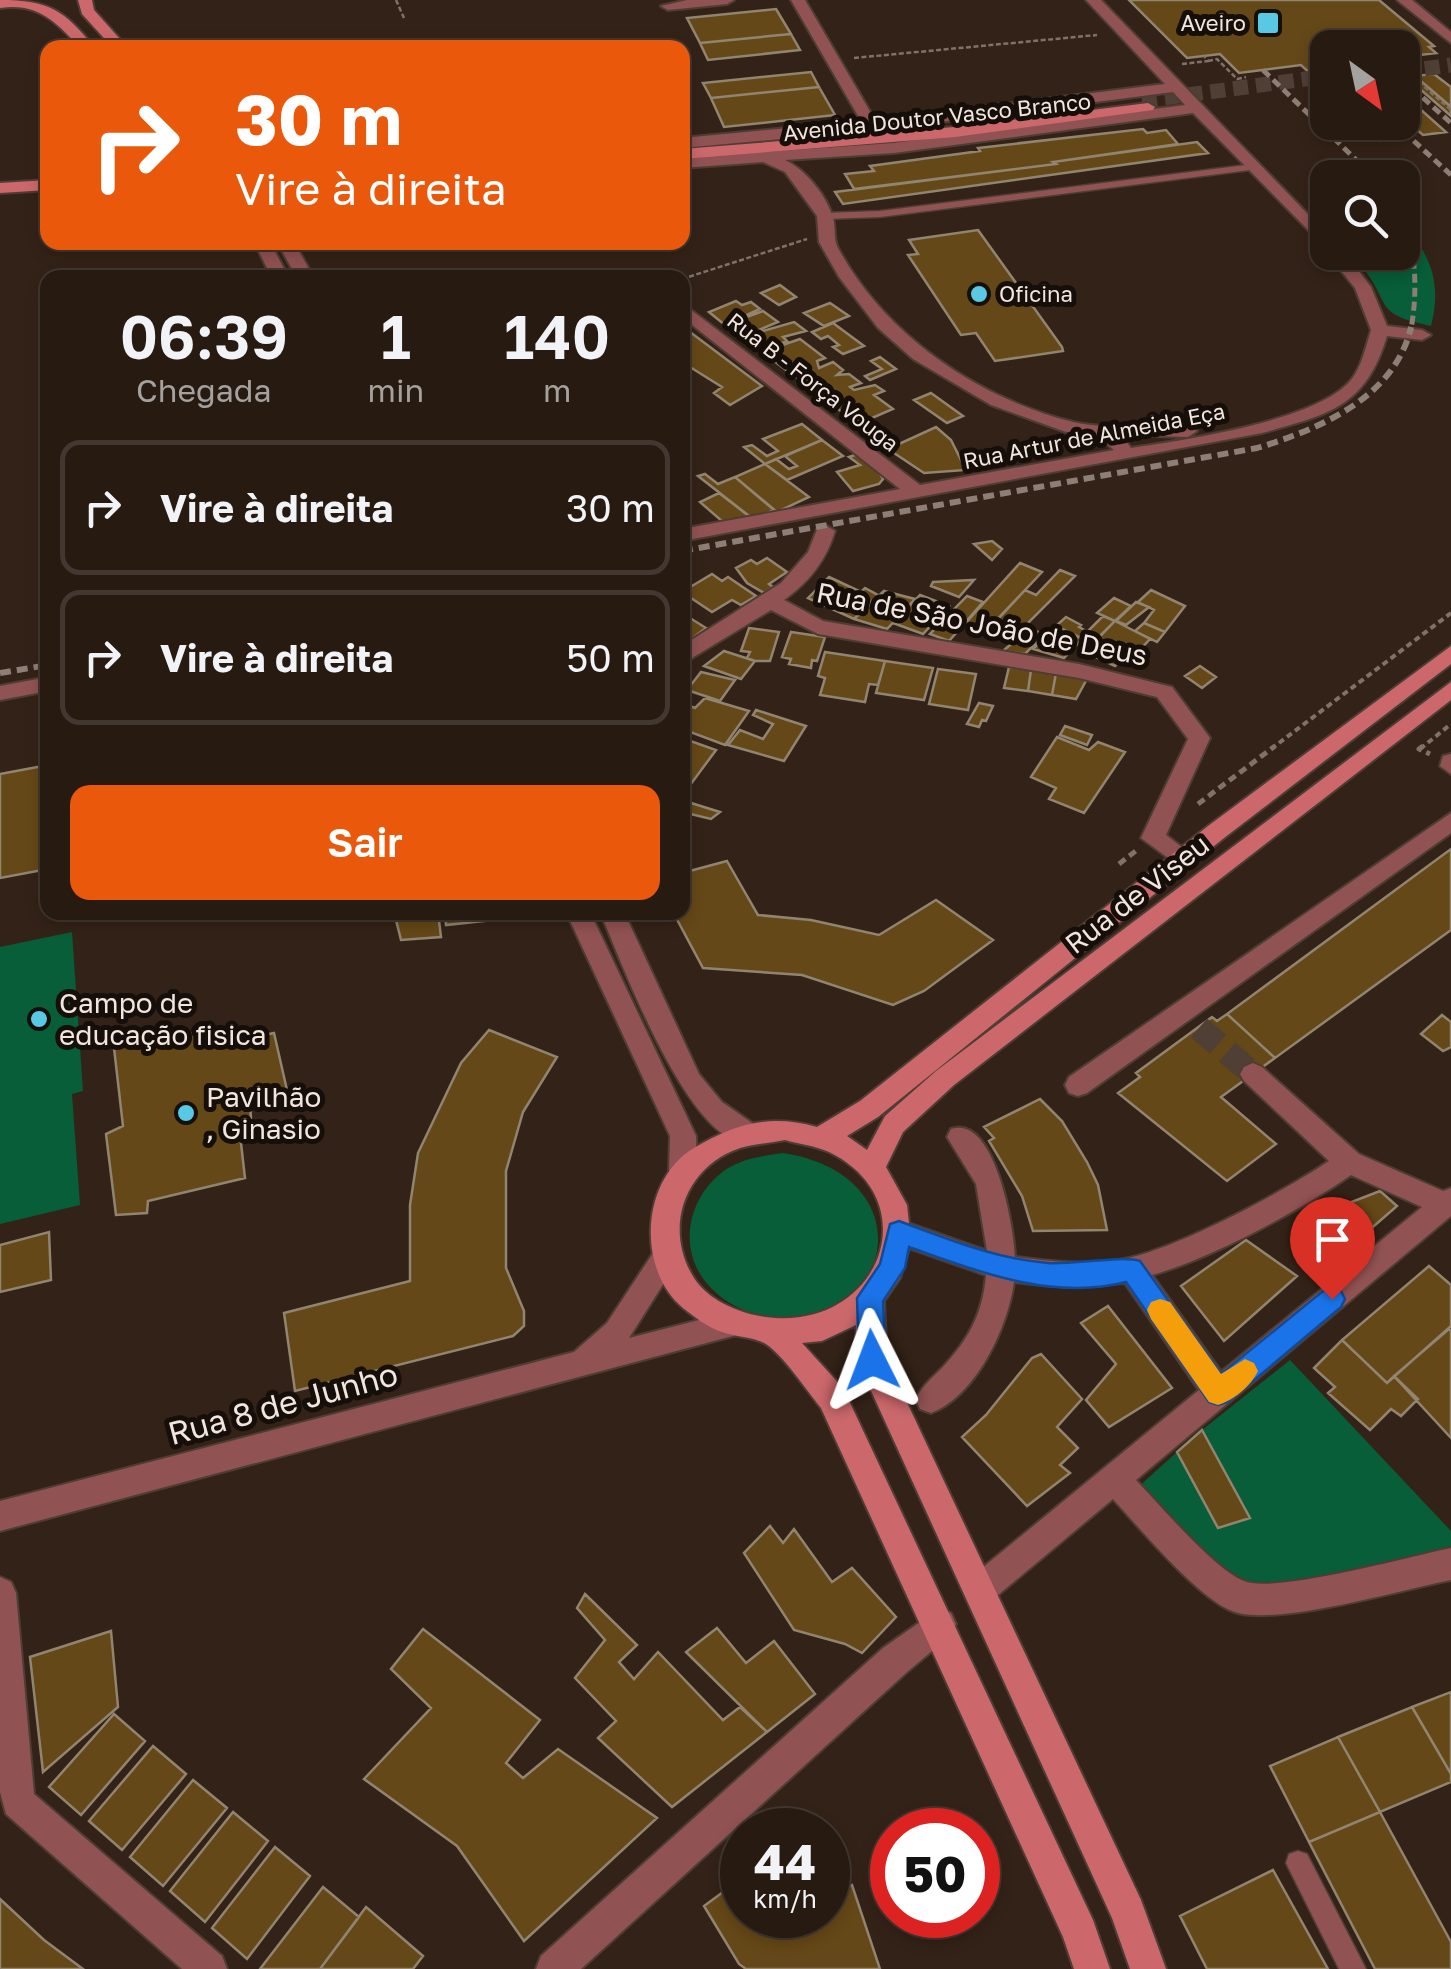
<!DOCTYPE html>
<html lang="pt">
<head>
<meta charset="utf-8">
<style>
  :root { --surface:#261a11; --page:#32271f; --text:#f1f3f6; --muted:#a4a19f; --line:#423831; --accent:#ea580c }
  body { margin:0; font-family:"Golos Text",sans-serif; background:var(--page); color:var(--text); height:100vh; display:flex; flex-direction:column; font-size:38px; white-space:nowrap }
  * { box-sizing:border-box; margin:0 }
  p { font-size:32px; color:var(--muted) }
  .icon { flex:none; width:55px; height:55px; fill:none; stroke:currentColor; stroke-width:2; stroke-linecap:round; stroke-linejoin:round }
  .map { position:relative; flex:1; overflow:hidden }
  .details { position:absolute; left:40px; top:270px; width:650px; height:650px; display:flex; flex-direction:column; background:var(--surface); border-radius:20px; box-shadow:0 5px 15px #0003,0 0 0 2px var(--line) }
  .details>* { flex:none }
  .top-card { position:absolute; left:40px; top:40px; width:650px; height:210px; border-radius:20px; box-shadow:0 5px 15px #0003,0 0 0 2px var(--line); background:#ea580c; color:#fff; overflow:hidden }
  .needle { width:65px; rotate:147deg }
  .controls { position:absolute; left:1310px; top:30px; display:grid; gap:20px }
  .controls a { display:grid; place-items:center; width:110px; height:110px; border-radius:20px; background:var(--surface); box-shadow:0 5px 15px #0003,0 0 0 2px var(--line); font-size:50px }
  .speed { position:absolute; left:720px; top:1808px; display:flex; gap:20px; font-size:50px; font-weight:700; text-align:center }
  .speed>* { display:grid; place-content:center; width:130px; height:130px; border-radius:50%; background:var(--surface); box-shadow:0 5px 15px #0003,0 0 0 2px var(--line); line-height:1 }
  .speed small { font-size:25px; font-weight:400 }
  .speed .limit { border:15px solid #d22; background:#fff; color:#111 }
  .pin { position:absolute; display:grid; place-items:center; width:85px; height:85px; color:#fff; margin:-102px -42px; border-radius:50% 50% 50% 0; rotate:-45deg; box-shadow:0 0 10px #0007 }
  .pin .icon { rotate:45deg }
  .me { position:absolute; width:110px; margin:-55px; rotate:357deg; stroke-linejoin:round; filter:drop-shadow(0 0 8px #0008) }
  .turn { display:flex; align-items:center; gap:35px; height:210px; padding:0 30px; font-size:45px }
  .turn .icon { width:130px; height:130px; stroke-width:2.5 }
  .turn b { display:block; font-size:70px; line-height:85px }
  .eta { display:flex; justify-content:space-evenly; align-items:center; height:170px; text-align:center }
  .eta b { font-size:60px; font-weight:600; line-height:70px }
  .cta { display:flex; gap:20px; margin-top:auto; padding:20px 30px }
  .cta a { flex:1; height:115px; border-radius:20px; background:var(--accent); color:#fff; font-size:40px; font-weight:600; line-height:115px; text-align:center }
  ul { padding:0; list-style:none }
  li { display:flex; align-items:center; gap:30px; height:135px; margin:0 20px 15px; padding:0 10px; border:5px solid var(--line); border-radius:20px }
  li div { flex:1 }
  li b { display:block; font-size:38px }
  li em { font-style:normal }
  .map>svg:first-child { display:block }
  .green { fill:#075e39 }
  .building { fill:#654817; stroke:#918471; stroke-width:2.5 }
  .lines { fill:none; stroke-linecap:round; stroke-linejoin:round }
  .street-tunnel { stroke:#503f35; stroke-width:25; stroke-dasharray:25 12; stroke-linecap:butt }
  .secondary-tunnel { stroke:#503f35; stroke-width:15; stroke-dasharray:15 8; stroke-linecap:butt }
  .lane-casing { stroke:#4e3d33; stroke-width:3 }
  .street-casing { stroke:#4e3d33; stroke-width:4 }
  .secondary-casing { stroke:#4e3d33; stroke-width:4 }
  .path-far2 { stroke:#817268; stroke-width:2.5; stroke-dasharray:5 2.5; stroke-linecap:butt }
  .path-far1 { stroke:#817268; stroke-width:4; stroke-dasharray:6 4; stroke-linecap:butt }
  .path { stroke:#817268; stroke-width:5; stroke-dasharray:8 5; stroke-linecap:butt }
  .lane { fill:#915253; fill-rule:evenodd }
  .street { fill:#915253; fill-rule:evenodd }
  .secondary { fill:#cc686c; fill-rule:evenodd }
  .rail-far1 { stroke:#8d7f76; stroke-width:5; stroke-dasharray:9 5; stroke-linecap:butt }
  .rail { stroke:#8d7f76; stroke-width:6; stroke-dasharray:11 6; stroke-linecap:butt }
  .route { fill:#1a73e8; stroke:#114b97; stroke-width:2.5 }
  .slow { fill:#f59e0b }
  .poi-dot { fill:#59c8e5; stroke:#150e09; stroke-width:4 }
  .labels { text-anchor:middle; stroke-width:10; stroke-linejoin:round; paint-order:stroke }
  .far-poi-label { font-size:22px; fill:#f1e5de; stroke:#150e09; text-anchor:end }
  .far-street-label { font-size:22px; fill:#f1e5de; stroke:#150e09 }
  .street-label { font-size:28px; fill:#f1e5de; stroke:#150e09 }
  .poi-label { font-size:28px; fill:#f1e5de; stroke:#150e09; text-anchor:start }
  .near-street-label { font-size:32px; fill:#f1e5de; stroke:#150e09 }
</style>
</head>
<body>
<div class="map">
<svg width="1451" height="1969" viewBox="0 0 1451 1969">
  <rect width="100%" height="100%" fill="#332217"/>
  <path class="green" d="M1419,244C1436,270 1439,296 1431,326C1371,313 1393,305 1361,265L1405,257Z
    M72,932L83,1091L72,1094L80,1205L0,1224V947Z
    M783,1153C921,1174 899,1321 780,1317C756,1317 729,1307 712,1289C676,1254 686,1198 725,1170C743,1158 763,1156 783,1153Z
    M1290,1360L1451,1531V1546L1279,1591L1240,1596L1136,1489L1177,1452L1218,1528L1249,1518L1202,1430Z"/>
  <path class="building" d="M1129,0H1379L1434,46L1429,47L1436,53L1411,56L1397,44L1328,48L1324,63L1328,90L1301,65L1239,73L1220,54L1187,58Z
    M776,9L791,34L700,43L687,18Z
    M791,34L800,50L708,60L700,43Z
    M811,72L819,87L711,98L703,83Z
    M1434,74L1451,87V107L1415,76Z
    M1422,82L1451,107V116L1413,83Z
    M819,87L835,115L724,127L711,98Z
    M1402,93L1446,132L1423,135L1402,117Z
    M1362,122H1389L1405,137L1381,141Z
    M1143,129L1147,133L1166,130L1178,144L1053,162L1056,164L854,189L845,174L874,171L870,166L980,151L978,148Z
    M1197,142L1208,153L843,204L835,192L1056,164L1053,162Z
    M978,230L1062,347L1063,351L995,361L976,333L961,335L908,255L918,254L909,240Z
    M780,285L796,297L779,305L761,293Z
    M736,301L742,305L751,302L760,309L725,325L709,312Z
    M830,303L849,316L824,326L804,313Z
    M763,311L778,322L742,337L725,325Z
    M794,322L806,331L783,337L787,341L762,352L742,337Z
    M833,323L864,346L843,354L833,347L839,345L828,336L821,339L812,332Z
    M682,326L762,386L730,405L714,393L722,387L682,362Z
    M800,339L825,358L817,361L819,368L833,362L843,370L837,375L849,374L861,383L850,387L854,390L875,385L884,391L874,395L893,409L858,424L762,352Z
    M880,357L896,369L870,380L865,376L882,369L871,361Z
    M931,393L963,416L947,423L914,400Z
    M802,424L822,440L765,464L744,447L752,445L767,456L778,451L763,439Z
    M936,427L951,440L966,470L924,473L888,449Z
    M822,440L843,456L787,480L765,464L776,459L789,469L797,466L785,456Z
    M858,454L877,468L883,479L879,484L853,491L837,472L860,465L849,457Z
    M765,464L809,497L777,512L735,477Z
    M705,474L718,484L735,477L774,510L753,519L698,476Z
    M719,493L750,517L723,522L700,502Z
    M992,541L1002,549L992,560L974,544Z
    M767,558L787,572L769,584L773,587L764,593L747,583L736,568L751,560L757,564Z
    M1020,563L1042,572L984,634L963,626Z
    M1060,570L1075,576L1012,639L989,628L1025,590L1036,595Z
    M712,574L722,581L728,577L756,596L741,605L732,600L712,612L682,592Z
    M829,577L861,592L865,588L878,595L854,619L808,598Z
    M974,580L959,597L931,586L933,582Z
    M1151,590L1185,606L1165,632L1144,623L1154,610L1138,602Z
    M884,591L915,599L887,629L854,619Z
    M920,595L949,606L923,634L893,623Z
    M967,596L983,602L949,641L930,634Z
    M1114,598L1131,606L1115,621L1097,613Z
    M1136,602L1149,607L1126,625L1116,621Z
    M682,613L706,628L682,646Z
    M1103,616L1115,621L1093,643L1081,638Z
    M1066,617L1081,625L1079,627L1088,632L1081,638L1056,626Z
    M1115,621L1150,639L1134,656L1129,653L1115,666L1085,652Z
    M1144,623L1165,632L1157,642L1135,631Z
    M1056,626L1082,639L1064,658L1033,649Z
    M749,628L779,632L770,661H755L747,658L750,652L741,651Z
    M1029,628L1045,635L1034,645L1018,638Z
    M791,632L825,637L817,661L812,660L811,668L789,664L791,659L782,657Z
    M1018,638L1034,645L1025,654L1003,651Z
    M724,651L755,661L741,679L704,666Z
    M825,652L885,661L878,685L869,684L865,702L820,695L825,678L818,676Z
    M885,661L933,668L924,700L876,693Z
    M1200,666L1216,677L1202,688L1185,676Z
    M1009,667L1031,670L1028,691L1004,688Z
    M938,669L976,674L968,710L929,704Z
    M1031,670L1056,673L1052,695L1028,691Z
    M701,672L735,680L720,701L687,690Z
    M1056,673L1087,679L1076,699L1052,695Z
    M705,698L749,711L725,745L682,729V703L695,708Z
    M979,703L993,706L986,721L982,720L979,727L967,724Z
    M756,710L806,726L784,761L728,745L740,730L763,739L773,724L753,715Z
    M1065,726L1092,735L1087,745L1060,735Z
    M1057,737L1089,750L1098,742L1125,752L1084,813L1049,799L1056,788L1031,777Z
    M682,738L716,750L682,796Z
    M48,765V869L0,878V774Z
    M682,799L688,802L720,812L711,819L682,812Z
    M1451,849V930L1275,1058L1227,1014Z
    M727,861L758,915L811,920L879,935L936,900L993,940L924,991L893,1005L802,975L703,968L673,912H682V873Z
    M394,912H438L441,937L401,940Z
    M445,912H511L512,918L446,925Z
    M1227,1014L1275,1058L1221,1097L1276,1144L1227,1181L1118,1093L1140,1077L1136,1073L1212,1017L1217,1021Z
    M1442,1015L1451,1022V1047L1443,1051L1421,1034Z
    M489,1030L557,1057L523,1112L506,1171V1268L524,1311V1326L513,1336L295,1391L284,1313L410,1281V1205L418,1153L461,1063Z
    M203,1031L206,1047L274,1033L287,1090L250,1100L252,1139L241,1143L245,1178L148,1201L147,1213L116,1215L106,1134L123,1126L114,1048Z
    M1040,1099L1062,1121L1087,1162L1098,1185L1107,1230L1033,1231L1022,1196L989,1141L994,1138L984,1127Z
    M1380,1191L1397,1206L1343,1253L1335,1247L1321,1256L1301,1234L1316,1226L1310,1218Z
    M49,1232L51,1280L0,1292V1245Z
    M1246,1240L1297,1276L1224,1341L1181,1286Z
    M1429,1266L1451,1285V1326L1387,1383L1342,1340Z
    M1108,1306L1172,1388L1109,1427L1086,1400L1116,1364L1081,1323Z
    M1449,1329L1451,1331V1438L1394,1376Z
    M1342,1340L1387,1383L1394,1376L1418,1399L1401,1416L1391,1409L1370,1430L1328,1393L1335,1387L1314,1368Z
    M1041,1354L1082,1399L1057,1427L1078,1448L1060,1465L1070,1473L1027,1506L962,1437L986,1415L1032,1358Z
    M1202,1430L1250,1518L1218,1528L1177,1452Z
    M770,1526L783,1543L794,1529L832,1582L852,1568L896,1617L862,1653L845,1644L794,1630L744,1553Z
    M585,1594L637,1645L619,1662L634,1679L658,1652L723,1720L740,1707L767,1732L672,1807L598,1738L616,1721L575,1678L605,1640L577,1608Z
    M717,1628L746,1663L774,1641L815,1694L767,1732L686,1652Z
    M423,1629L540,1720L506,1763L523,1778L558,1749L657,1818L524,1941L457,1846L364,1779L431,1708L391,1669Z
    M111,1631L118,1707L43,1772L30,1657Z
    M1451,1692V1774L1412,1707Z
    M1412,1707L1451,1774V1782L1380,1812L1338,1737Z
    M114,1714L145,1741L81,1815L49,1787Z
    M1338,1737L1380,1812L1309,1842L1270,1766Z
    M153,1746L186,1774L122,1850L89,1821Z
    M193,1780L227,1808L163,1886L130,1857Z
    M233,1812L268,1841L205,1922L170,1891Z
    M1380,1812L1451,1942V1969H1375L1309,1842Z
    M275,1847L310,1876L247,1959L212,1928Z
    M1273,1870L1328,1969H1207L1180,1916Z
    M742,1878V1915H828V1891L830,1895L852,1885L880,1969H746L739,1964L704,1906Z
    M323,1887L359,1917L320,1969H260Z
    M0,1899L44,1940L83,1969H0Z
    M366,1907L423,1956L413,1969H320Z"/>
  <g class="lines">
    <path class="street-tunnel" d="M1199,1028L1253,1074"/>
    <path class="secondary-tunnel" d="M1402,72L1451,65
      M1142,101L1328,76"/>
    <defs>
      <path id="lane" d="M1254,164L1258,165V169L880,217L825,219L819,216L825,213L880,211Z
        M1298,1851L1307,1854L1366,1969H1339L1286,1863L1289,1854Z"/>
      <path id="street" d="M687,0H734L727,4L668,10L661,6Z
        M791,0H805L875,120L1165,84L1086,0H1101L1328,235V250L1193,113L894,153L785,160C805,169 827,196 833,218C836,228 833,238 838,248C885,335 977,398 1073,422C1108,430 1152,425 1188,425L1197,431L1188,437L1121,435L1131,448C1184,440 1317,421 1351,380C1362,366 1366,346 1371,330L1355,288L1329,256L1327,252L1328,251L1344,252L1371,287L1387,326L1422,330L1431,335L1422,340L1387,336C1365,408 1329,414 1262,433L682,541V529L900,489L682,317V303L920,485L1114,450L1095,434L1066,432L991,405L913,359L878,328L839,277L819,242L817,216L785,172L763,162L682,168V158L894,143L1185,105L1173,92L871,131L682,148V138L861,121Z
        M1397,0H1412L1451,32V43Z
        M254,242H270L289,278H272Z
        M277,242H294L314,278H297Z
        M825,525L835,531C826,561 809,582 784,600L823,621L1079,664L1172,687L1210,738L1166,835L1195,857L1191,863H1175L1141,838L1188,739L1157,697L1079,678L818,634L771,610L682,664V646L781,583L808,552L818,527Z
        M48,677V691L0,700V686Z
        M1451,754V774L1440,766L1443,756Z
        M1451,813V833L1087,1093L1078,1096L1069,1093L1065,1085L1069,1077Z
        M566,912H590L696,1136L697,1172L693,1180L683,1183L673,1180L669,1172L670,1136Z
        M600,912H624L699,1074L722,1102L755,1125L759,1133L755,1141C694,1162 620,957 600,912Z
        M1253,1063L1262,1067L1359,1154L1443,1191L1451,1188V1216L1136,1480C1159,1504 1215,1570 1244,1581C1274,1594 1412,1556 1451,1548V1580C1400,1590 1285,1624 1238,1613C1203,1605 1139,1527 1113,1499L992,1600L981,1605L970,1600L965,1589L970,1578L1199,1390L1125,1283L1051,1286L1014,1282C1008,1327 976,1396 931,1413L920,1409L916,1399C922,1386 932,1378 942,1368C968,1340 983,1314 986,1275L889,1241L885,1232L889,1223L899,1220L987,1251L976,1184L947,1137L951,1129C995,1114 1014,1228 1015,1257C1047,1261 1082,1265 1114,1261C1171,1253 1281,1193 1329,1161L1244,1081L1240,1074L1244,1067ZM1351,1175L1422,1207L1221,1372L1152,1275C1210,1259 1301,1210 1351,1175Z
        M667,1244L677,1247L681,1256L629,1338L734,1311L744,1315L748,1324L744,1333L0,1531V1501L574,1352L607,1323L657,1247Z
        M0,1577L11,1582L16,1593L34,1794L222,1956L227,1969H182L6,1814L0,1792Z
        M940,1608L951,1613L956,1624L951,1635L907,1672L581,1969H536L541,1956L883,1648Z"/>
      <path id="secondary" d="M0,0C49,0 64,10 95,48H80C56,21 36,2 0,8Z
        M78,0H92L94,10L128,48H113L82,14Z
        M1148,103L1155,107L1153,110L955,137L682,159V149L955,127Z
        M48,180V190L0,193V183Z
        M1451,646V664L1224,838L878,1117L847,1136L867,1150L885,1116L936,1071L1451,682V700L954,1085L903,1132L886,1167L907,1205L911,1242L900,1278L884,1301L887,1360L1141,1900L1166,1969H1130L1112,1918L857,1360L856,1325L822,1341L802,1343L843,1388L1093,1920L1110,1969H1074L1063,1937L821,1408C807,1391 784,1356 766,1344C755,1337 735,1337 722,1332C708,1328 695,1317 683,1308C636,1269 641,1179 694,1148C736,1123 770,1114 817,1127L860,1101L1208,826ZM785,1140C799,1144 816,1146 829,1152C934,1203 874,1344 750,1314C729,1308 706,1297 694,1278C663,1229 684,1167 740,1148C754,1144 770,1143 785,1140Z"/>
    </defs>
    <use href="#lane" class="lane-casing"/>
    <use href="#street" class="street-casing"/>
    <use href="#secondary" class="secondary-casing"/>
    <path class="path-far2" d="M396,0L404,18
      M854,58L1097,35
      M1208,61L1217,59L1237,79L1246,77
      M1182,64L1208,61L1204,56
      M1413,77L1451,110
      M682,279L807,239"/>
    <path class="path-far1" d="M1271,749L1451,613
      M1420,749L1451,724"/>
    <path class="path" d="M1423,746L1419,749L1430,754
      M1198,804L1275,746
      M1119,864L1137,850"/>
    <use href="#lane" class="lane"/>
    <use href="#street" class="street"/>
    <use href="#secondary" class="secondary"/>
    <path class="rail-far1" d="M1263,70L1375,178
      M1402,79L1451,123
      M1393,122L1451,175
      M1402,205C1414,249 1419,284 1411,329"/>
    <path class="rail" d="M682,551L1257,448C1319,429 1395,398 1411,327
      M0,673L48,665"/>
  </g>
  <path class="route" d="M899,1221C948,1239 996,1259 1048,1263C1071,1265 1123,1255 1140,1261L1221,1374L1323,1291L1332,1287L1341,1291L1345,1299L1341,1307L1228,1402L1218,1405L1209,1402L1126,1282C1052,1301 977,1271 909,1247L905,1268L883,1301L886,1360L882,1368L872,1372L863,1368L859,1360L857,1298L880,1264L890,1224Z"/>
  <path class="slow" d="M1160,1299L1170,1302L1221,1374L1245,1359L1254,1363L1258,1371C1251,1386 1234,1400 1218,1405L1209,1402L1151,1319L1147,1310L1151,1302Z"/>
  <g class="poi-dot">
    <rect x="1256" y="11" width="24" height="24" rx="5"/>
    <circle cx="979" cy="294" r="10"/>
    <circle cx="39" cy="1019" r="10"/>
    <circle cx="186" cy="1113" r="10"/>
  </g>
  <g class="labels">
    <g class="far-poi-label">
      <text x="1246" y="31">Aveiro</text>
      <text x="999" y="302" text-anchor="start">Oficina</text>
    </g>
    <g class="far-street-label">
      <text transform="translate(937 117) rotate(-6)" y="8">Avenida Doutor Vasco Branco</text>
      <text transform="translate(813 382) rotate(38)" y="8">Rua B - Força Vouga</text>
      <text transform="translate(1094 436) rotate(-11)" y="8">Rua Artur de Almeida Eça</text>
    </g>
    <g class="street-label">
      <text transform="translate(982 624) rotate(11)" y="10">Rua de São João de Deus</text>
      <text transform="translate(1137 894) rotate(-38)" y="10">Rua de Viseu</text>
    </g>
    <g class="poi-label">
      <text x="59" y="1013">Campo de<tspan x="59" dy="32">educação fisica</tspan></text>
      <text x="206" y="1107">Pavilhão<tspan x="206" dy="32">, Ginasio</tspan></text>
    </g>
    <g class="near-street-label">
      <text transform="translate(283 1404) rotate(-15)" y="11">Rua 8 de Junho</text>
    </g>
  </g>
</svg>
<div class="controls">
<a><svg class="needle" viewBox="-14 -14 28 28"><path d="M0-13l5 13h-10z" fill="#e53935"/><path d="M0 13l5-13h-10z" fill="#a4a19f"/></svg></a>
<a><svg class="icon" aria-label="search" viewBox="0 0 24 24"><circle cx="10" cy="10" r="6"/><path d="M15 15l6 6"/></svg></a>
</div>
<div class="speed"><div>44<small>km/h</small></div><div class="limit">50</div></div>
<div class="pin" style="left:1332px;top:1299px;background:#d93025"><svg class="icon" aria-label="arrive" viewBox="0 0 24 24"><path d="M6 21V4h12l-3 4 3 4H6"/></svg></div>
<svg class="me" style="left:872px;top:1360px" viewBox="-20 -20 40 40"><path d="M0-17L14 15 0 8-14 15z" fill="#1a73e8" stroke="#fff" stroke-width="4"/></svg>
<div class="top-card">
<div class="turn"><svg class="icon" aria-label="right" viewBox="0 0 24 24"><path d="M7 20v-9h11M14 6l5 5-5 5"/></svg><div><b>30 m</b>Vire à direita</div></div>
</div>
<section class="details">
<div class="eta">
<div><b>06:39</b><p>Chegada</p></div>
<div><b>1</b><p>min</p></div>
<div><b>140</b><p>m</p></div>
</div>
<ul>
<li><svg class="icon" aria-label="right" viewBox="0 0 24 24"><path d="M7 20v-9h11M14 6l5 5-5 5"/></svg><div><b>Vire à direita</b></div><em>30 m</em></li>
<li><svg class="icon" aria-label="right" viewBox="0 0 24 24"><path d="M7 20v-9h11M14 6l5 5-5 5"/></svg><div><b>Vire à direita</b></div><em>50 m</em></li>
</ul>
<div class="cta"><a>Sair</a></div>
</section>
</div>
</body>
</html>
